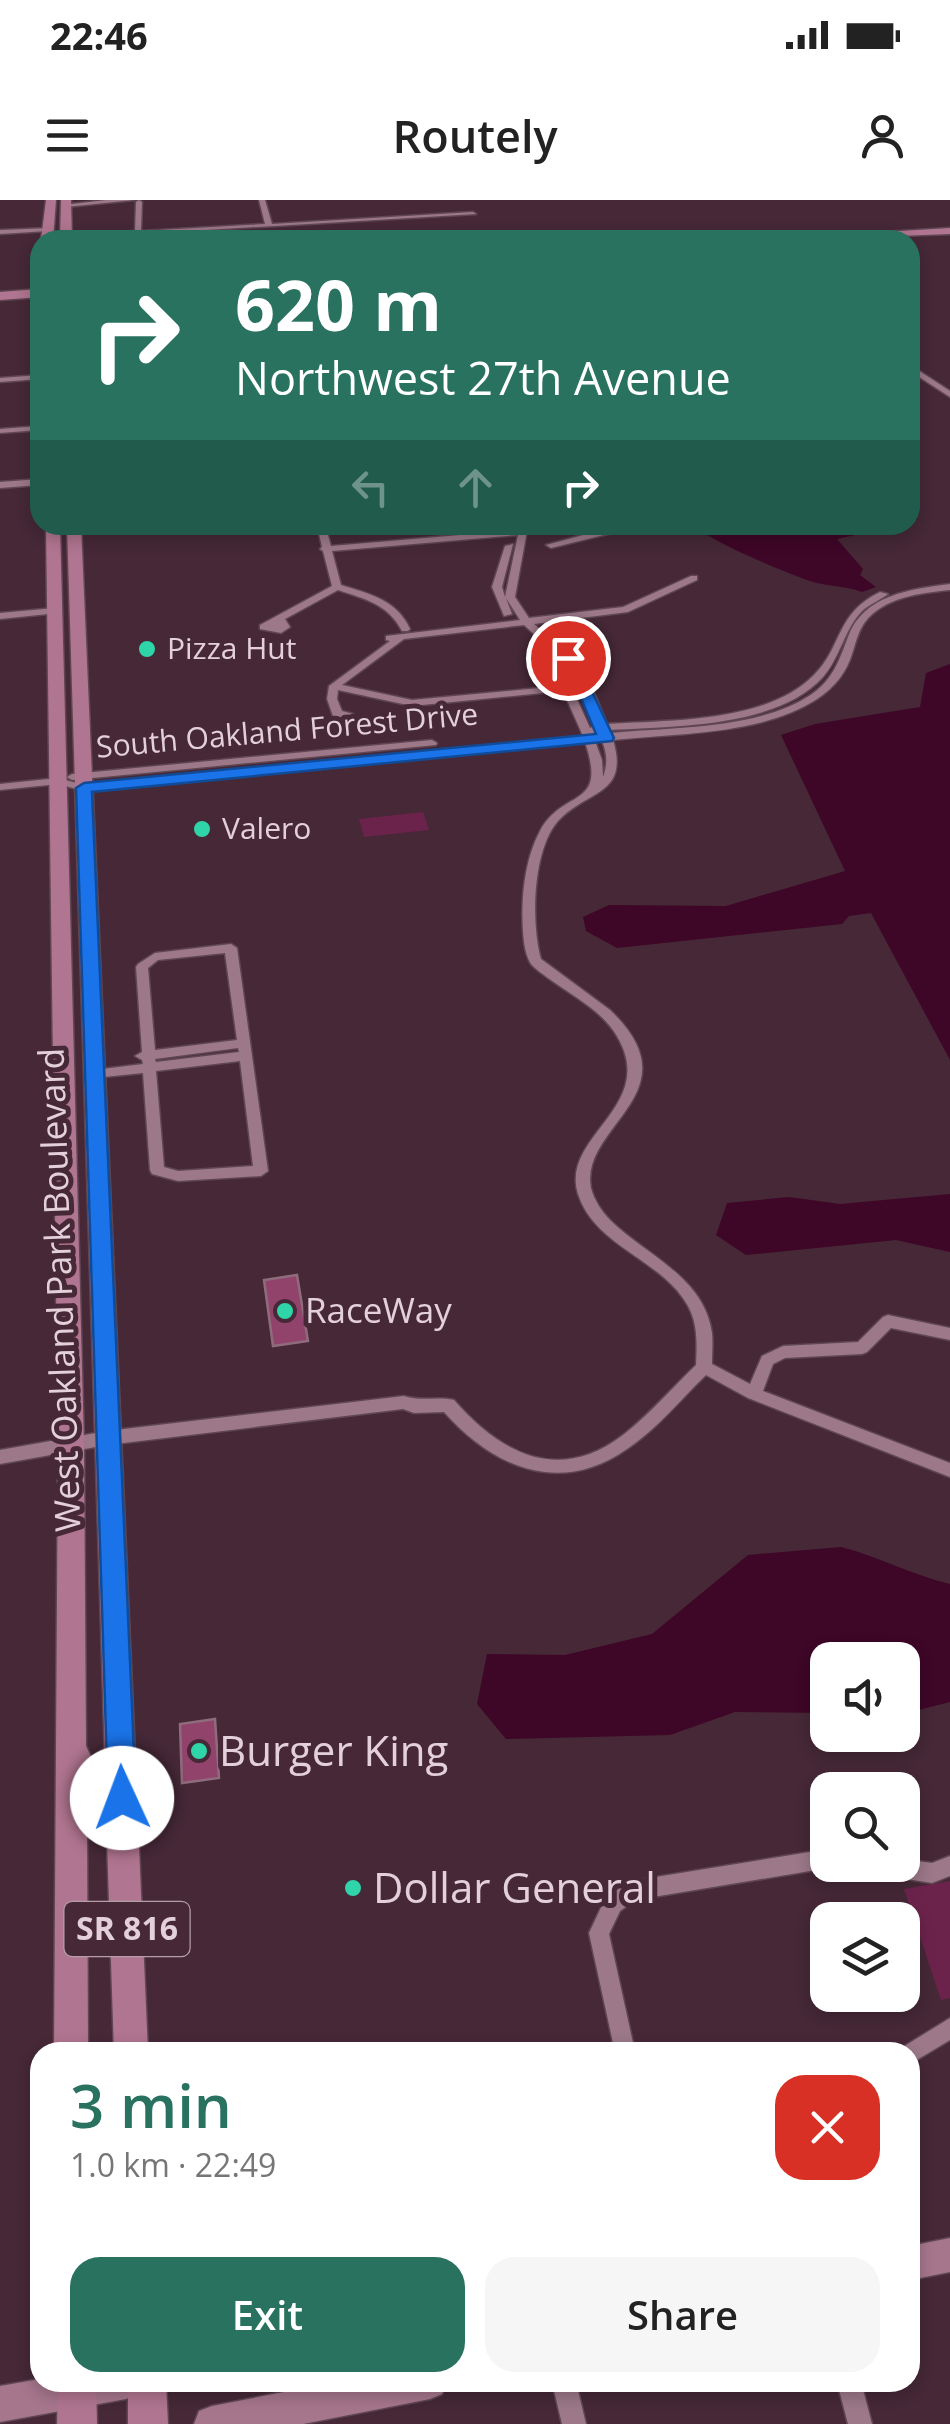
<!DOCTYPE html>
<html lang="en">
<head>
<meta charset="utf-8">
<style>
  :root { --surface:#fff; --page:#f6f6f6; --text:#222; --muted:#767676; --accent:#28725f }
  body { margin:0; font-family:"Open Sans",sans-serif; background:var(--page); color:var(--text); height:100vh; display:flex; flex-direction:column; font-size:38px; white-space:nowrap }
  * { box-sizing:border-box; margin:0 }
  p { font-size:32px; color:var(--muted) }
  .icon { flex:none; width:55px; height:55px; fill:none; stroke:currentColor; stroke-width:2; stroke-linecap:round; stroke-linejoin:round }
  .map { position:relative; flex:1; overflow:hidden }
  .details { position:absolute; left:30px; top:1842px; width:890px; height:350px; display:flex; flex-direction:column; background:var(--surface); border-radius:30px; box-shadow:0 5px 15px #0003 }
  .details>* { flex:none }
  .guide { position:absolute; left:30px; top:30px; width:890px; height:305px; border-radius:30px; box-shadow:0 5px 15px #0003; background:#28725f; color:#fff; overflow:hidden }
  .fabs { position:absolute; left:810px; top:1442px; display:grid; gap:20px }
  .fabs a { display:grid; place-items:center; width:110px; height:110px; border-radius:20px; background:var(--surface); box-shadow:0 5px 15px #0003; font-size:50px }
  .pin { position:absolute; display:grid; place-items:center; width:85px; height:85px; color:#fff; margin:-42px; border:5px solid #fff; border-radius:50%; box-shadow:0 2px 10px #0007 }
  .me { position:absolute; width:110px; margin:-55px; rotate:358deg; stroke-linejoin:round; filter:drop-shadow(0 0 8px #0008) }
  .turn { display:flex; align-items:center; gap:35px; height:210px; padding:0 40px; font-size:45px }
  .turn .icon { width:130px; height:130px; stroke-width:2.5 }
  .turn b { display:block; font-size:70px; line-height:85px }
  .lanes { display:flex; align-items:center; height:95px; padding:0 40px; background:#0003; justify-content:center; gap:50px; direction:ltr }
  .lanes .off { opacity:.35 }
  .round { display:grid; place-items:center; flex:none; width:105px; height:105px; border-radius:30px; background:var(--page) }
  .head { display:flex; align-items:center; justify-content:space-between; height:170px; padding:0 40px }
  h1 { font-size:60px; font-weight:600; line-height:75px; color:var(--accent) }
  .cta { display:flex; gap:20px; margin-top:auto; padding:20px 40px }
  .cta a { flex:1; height:115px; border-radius:30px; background:var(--accent); color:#fff; font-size:40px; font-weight:600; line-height:115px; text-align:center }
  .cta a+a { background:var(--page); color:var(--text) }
  .status { display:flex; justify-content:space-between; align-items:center; height:70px; padding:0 50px; background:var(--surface); direction:ltr }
  .status svg { height:28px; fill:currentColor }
  header { display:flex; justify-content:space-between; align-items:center; height:130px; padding:0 40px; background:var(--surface); font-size:45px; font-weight:600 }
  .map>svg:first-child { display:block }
  .green { fill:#6c234b }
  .water { fill:#3e0627 }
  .building { fill:#91436b; stroke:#8f6c7c; stroke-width:2.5 }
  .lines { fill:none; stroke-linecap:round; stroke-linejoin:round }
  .street-casing { stroke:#5f4652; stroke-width:3 }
  .secondary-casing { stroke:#5f4652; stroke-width:3 }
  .primary-casing { stroke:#5f4652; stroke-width:3 }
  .street { fill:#9c7888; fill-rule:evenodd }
  .secondary { fill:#a6768c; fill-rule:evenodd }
  .primary { fill:#b07590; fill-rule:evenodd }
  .route { fill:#1a73e8; stroke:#114b97; stroke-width:2.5 }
  .poi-dot { fill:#30d4a9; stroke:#462837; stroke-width:4 }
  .labels { text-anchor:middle; stroke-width:10; stroke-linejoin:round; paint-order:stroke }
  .far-poi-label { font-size:30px; fill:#e4d0d8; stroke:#462837; text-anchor:start }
  .far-street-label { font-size:30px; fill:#e4d0d8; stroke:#462837 }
  .shield { fill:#462837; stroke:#b59ea8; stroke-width:2.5 }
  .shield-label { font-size:32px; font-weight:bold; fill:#e4d0d8 }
  .street-label { font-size:35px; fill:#e4d0d8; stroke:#462837 }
  .poi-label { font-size:35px; fill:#e4d0d8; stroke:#462837; text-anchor:start }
  .near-poi-label { font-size:42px; fill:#e4d0d8; stroke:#462837; text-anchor:start }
</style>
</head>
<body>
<div class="status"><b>22:46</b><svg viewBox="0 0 49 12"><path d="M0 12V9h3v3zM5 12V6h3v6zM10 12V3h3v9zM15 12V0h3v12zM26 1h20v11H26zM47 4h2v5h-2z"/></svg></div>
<header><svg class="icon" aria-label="menu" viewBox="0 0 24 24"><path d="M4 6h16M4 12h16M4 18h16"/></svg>Routely<svg class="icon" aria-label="person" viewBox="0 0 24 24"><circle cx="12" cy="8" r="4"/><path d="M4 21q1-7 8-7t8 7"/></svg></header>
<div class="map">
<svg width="950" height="2224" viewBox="0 0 950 2224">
  <rect width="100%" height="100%" fill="#462837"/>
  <path class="green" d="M423,612L429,630L364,637L359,619Z
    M950,1681V1798L941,1800L904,1689Z"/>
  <path class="water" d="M691,325H901L837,339L863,369L860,375L876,387L862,392C844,385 825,387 807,380C770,366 724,347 691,325Z
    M950,464V860L871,713L849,716L842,724L617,748L586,731L583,717L609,705L726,706L845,671L781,535L815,524L920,507L926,473Z
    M950,994V1052L896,1040L746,1055L716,1035L727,1003L789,997L840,1004Z
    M841,1347C880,1357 912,1375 950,1384V1502L903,1514L902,1460H828L827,1513L735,1512L670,1535L506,1539L477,1504L487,1454L565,1455L652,1434L748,1355Z"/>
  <path class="building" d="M297,1075L308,1141L273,1146L264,1080Z
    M215,1519L219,1578L182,1583L180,1524Z"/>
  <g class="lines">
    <defs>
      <path id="street" d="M106,0H134L66,7L63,5Z
        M139,0L142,2L141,31L265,24L259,0H265L272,24L473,12L476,14L88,37L90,34L135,31L136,2Z
        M50,28L48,31L0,34V30Z
        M766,32L778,40H761Z
        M910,165L950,191V197L910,171Z
        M40,175V179L0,182V178Z
        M40,226V230L0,233V229Z
        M40,279V285L0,288V282Z
        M317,325H325L331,346L519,330L520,325H528L515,397L529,418L623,407L691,376H697V380L628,412L534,424L578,464L593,490L607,524C670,520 767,523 814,475C843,446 835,414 880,392L888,394C880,400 870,404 862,411C844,430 840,458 823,477C777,528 673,526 610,530L611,533C673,527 759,530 812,494C833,479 839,461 848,437C863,395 911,389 950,384V390C921,393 884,397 865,422C859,430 856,441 853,451C847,472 835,487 817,499C763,535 676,533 613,540C630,596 586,590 558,621C532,651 531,724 541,759L610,810C697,893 579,925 591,988C594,1000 602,1012 611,1021C647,1056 704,1077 712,1133C713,1143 712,1154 712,1164L750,1184L762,1156L783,1146L858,1142L883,1117L888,1115L950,1128V1140L891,1128L867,1152L862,1154L785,1158L773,1164L763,1191L950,1263V1277L748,1198L706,1175C680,1200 657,1229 627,1249C560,1296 494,1268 444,1212L414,1213L403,1209L107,1245L0,1264V1250L107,1231L404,1196C422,1202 436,1196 454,1200C501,1254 559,1284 623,1235C650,1214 672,1188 696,1165C697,1145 698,1124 688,1106C662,1059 595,1047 578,994C559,934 665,905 613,830C597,808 570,794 548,778C543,774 535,769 531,764C527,758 525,749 524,742C520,707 523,662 540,631C564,587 608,610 585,542L84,591L58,584L0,590V584L58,578L84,585L583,536L563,491L412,506L338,490L337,499L342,511L353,514L358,524L350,534C341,536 334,534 330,525L333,516L327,499L329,486L390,441L386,440V436L520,420L506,398L512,414L504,416L492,387L505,346L513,344L502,387L505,397L518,335L332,351L341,385C370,394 397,400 410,429L408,431H402C388,404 365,399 338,390L285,419L290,427L281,433L260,429V425L332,386L323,351L320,349L322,347ZM524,425L570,467L597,525L590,528L572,488L545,445L542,444L537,447L560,486L412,500L342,485L404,439ZM344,517L348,523L344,529L340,523ZM595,541H602C607,553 608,564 603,577L602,560Z
        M613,327L616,328V332L551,348L546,345Z
        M55,408L58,409V413L0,419V413Z
        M432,540L437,543L436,545L72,580L67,577L72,574Z
        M231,744L237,748L268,971L261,976L178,981L152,974L150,970L143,873L94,878L87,874L94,870L143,864L142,860L135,856L142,852L136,767L138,764L155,753ZM225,753L237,840L155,850L148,768L158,760ZM238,848L239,852L156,862L155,859ZM240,861L253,966L178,971L164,967L156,871Z
        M828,1649V1665H834L828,1668L635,1700L620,1711L609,1734L635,1852H615L589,1733L606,1697L631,1681Z
        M950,1656V1676L932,1683L881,1675L874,1672L871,1665H902V1659L932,1663Z
        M950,1818V1840L910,1864V1852H900L903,1847Z
        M552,2182H576L586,2224H562Z
        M837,2182H861L872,2224H848Z"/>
      <path id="secondary" d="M950,2038V2072L910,2080V2046Z
        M40,2179V2182H143L138,2194L126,2199L0,2222V2186Z
        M336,2182H447L442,2194L430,2199L303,2224H194L199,2211L212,2206Z"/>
      <path id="primary" d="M46,0H56L53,40H41Z
        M61,0H71L72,40H60Z
        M950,28V34L795,40L801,37Z
        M40,89V97L0,100V92Z
        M46,325H60L84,1244L86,1546L106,1589L67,325H81L148,1852H114L107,1641L87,1618L88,1852H54L58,1244Z
        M58,2182H96L97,2224H57Z
        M128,2182H166L168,2224H128Z"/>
    </defs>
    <use href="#street" class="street-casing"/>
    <use href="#secondary" class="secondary-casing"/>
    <use href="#primary" class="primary-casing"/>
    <use href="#street" class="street"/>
    <use href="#secondary" class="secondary"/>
    <use href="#primary" class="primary"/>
  </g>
  <path class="route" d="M563,455L576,458L614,538L612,541L92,592L136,1598L132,1608L122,1612L112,1608L108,1598L76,588L84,583L596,534Z"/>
  <g class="poi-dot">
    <circle cx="147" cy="449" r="10"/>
    <circle cx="202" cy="629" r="10"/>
    <circle cx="285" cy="1111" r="10"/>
    <circle cx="199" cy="1551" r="10"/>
    <circle cx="353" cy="1688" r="10"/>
  </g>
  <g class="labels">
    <g class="far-poi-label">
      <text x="167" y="459">Pizza Hut</text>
      <text x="222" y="639">Valero</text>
    </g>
    <g class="far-street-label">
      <text transform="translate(287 531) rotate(-5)" y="10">South Oakland Forest Drive</text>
    </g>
    <rect class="shield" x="64.5" y="1702" width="125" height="54" rx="8"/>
    <g class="shield-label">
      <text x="127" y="1740">SR 816</text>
    </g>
    <g class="street-label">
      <text transform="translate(60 1090) rotate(-92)" y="12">West Oakland Park Boulevard</text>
    </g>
    <g class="poi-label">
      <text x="305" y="1123">RaceWay</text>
    </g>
    <g class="near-poi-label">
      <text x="219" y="1566">Burger King</text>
      <text x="373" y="1703">Dollar General</text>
    </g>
  </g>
</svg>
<div class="fabs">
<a><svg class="icon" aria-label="sound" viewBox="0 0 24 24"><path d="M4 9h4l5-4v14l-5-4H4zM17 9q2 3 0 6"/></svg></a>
<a><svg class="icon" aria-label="search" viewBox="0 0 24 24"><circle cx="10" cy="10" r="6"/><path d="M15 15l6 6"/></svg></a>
<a><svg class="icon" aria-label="layers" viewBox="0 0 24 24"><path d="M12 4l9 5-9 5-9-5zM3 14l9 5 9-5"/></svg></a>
</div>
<div class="pin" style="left:568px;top:458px;background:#d93025"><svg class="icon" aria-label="arrive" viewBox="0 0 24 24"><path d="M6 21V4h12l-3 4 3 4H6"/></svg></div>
<svg class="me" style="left:122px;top:1598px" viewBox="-20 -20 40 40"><circle r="19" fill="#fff"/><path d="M0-13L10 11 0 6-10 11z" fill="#1a73e8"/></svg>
<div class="guide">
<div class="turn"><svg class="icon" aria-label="right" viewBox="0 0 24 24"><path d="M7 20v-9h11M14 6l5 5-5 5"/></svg><div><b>620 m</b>Northwest 27th Avenue</div></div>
<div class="lanes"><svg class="icon off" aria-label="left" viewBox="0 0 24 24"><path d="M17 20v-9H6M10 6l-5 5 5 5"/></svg><svg class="icon off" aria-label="ahead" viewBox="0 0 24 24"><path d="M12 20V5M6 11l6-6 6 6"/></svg><svg class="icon" aria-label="right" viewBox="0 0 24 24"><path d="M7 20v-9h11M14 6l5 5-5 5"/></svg></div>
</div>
<section class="details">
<div class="head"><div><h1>3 min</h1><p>1.0 km · 22:49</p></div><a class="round" style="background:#d93025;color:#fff"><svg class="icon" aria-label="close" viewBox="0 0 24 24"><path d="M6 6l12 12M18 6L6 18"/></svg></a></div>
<div class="cta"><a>Exit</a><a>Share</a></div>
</section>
</div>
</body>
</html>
